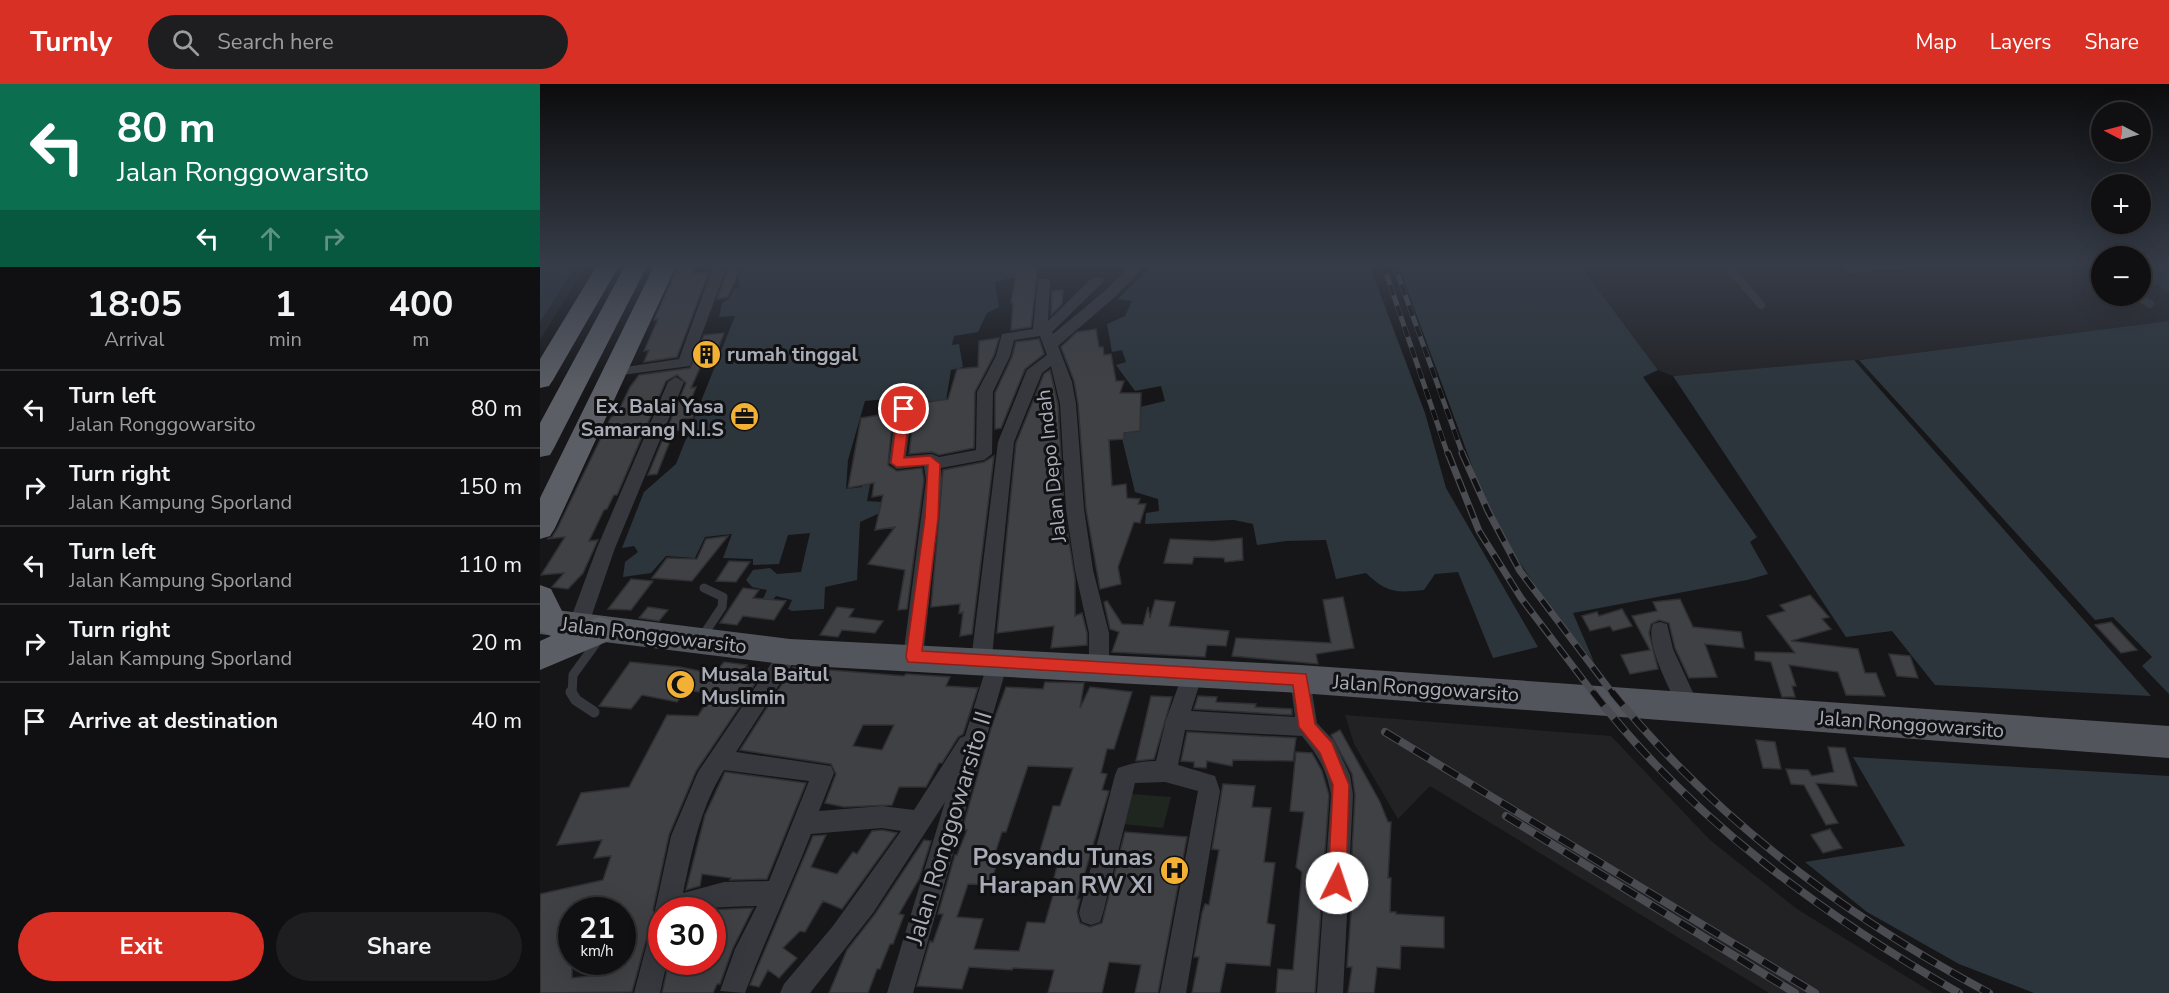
<!DOCTYPE html>
<html lang="en">
<head>
<meta charset="utf-8">
<style>
  :root { --surface:#101012; --page:#1e1e20; --text:#f1f3f6; --muted:#9c9d9f; --line:#303032; --accent:#d93025 }
  body { margin:0; font-family:"Nunito Sans",sans-serif; background:var(--page); color:var(--text); height:100vh; display:flex; flex-direction:column; font-size:22px; white-space:nowrap }
  * { box-sizing:border-box; margin:0 }
  p { font-size:20px; color:var(--muted) }
  .icon { flex:none; width:33px; height:33px; fill:none; stroke:currentColor; stroke-width:2; stroke-linecap:round; stroke-linejoin:round }
  .map { position:relative; flex:1; overflow:hidden }
  .panel { display:flex; flex-direction:column; background:var(--surface); width:540px }
  .panel>* { flex:none }
  .hud { background:#0b6e4f; color:#fff; overflow:hidden }
  .needle { width:39px; rotate:276deg }
  .controls { position:absolute; left:1551px; top:18px; display:grid; gap:12px }
  .controls a { display:grid; place-items:center; width:60px; height:60px; border-radius:50%; background:var(--surface); box-shadow:0 6px 24px #0002,0 0 0 2px var(--line); font-size:30px }
  .speed { position:absolute; left:18px; top:813px; display:flex; gap:12px; font-size:30px; font-weight:700; text-align:center }
  .speed>* { display:grid; place-content:center; width:78px; height:78px; border-radius:50%; background:var(--surface); box-shadow:0 6px 24px #0002,0 0 0 2px var(--line); line-height:1 }
  .speed small { font-size:15px; font-weight:400 }
  .speed .limit { border:9px solid #d22; background:#fff; color:#111 }
  .pin { position:absolute; display:grid; place-items:center; width:51px; height:51px; color:#fff; margin:-26px; border:3px solid #fff; border-radius:50%; box-shadow:0 2px 6px #0007 }
  .me { position:absolute; width:66px; margin:-33px; rotate:4deg; stroke-linejoin:round; filter:drop-shadow(0 0 4px #0008) }
  .turn { display:flex; align-items:center; gap:21px; height:126px; padding:0 18px; font-size:27px }
  .turn .icon { width:78px; height:78px; stroke-width:2.5 }
  .turn b { display:block; font-size:42px; line-height:51px }
  .lanes { display:flex; align-items:center; height:57px; padding:0 18px; background:#0003; justify-content:center; gap:30px; direction:ltr }
  .lanes .off { opacity:.35 }
  .eta { display:flex; justify-content:space-evenly; align-items:center; height:102px; text-align:center }
  .eta b { font-size:36px; font-weight:700; line-height:42px }
  .primary-button { display:flex; gap:12px; margin-top:auto; padding:12px 18px }
  .primary-button a { flex:1; height:69px; border-radius:36px; background:var(--accent); color:#fff; font-size:24px; font-weight:700; line-height:69px; text-align:center }
  .primary-button a+a { background:var(--page); color:var(--text) }
  ul { padding:0; list-style:none }
  li { display:flex; align-items:center; gap:18px; height:78px; padding:0 18px; border-top:2px solid var(--line) }
  li div { flex:1 }
  li b { display:block; font-size:22px }
  li em { font-style:normal }
  header { display:flex; align-items:center; gap:36px; box-sizing:border-box; height:84px; padding:0 30px; background:var(--accent); color:#fff }
  header strong { font-size:28px }
  nav { display:flex; gap:33px; margin-inline-start:auto; font-size:21px }
  .search { width:420px; height:54px; background:var(--page); display:flex; align-items:center; gap:15px; box-sizing:border-box; padding:0 21px; border-radius:33px; color:var(--muted); font-size:22px }
  main { display:flex; flex:1; min-height:0 }
  .map>svg:first-child { display:block }
  .built { fill:#222225 }
  .green { fill:#1e261f }
  .water { fill:#2c353c }
  .building { fill:#404145; stroke:#303034; stroke-width:1.5; fill-rule:evenodd }
  .lines { fill:none; stroke-linecap:round; stroke-linejoin:round }
  .service-far2 { stroke:#37383d; stroke-width:8 }
  .service-far1 { stroke:#37383d; stroke-width:9 }
  .service { stroke:#37383d; stroke-width:11 }
  .minor { fill:#37383d; fill-rule:evenodd }
  .primary { fill:#53555c; fill-rule:evenodd }
  .trunk { fill:#5b5e65; fill-rule:evenodd }
  .rail-far2-casing { stroke:#4a4c52; stroke-width:5 }
  .rail-far1-casing { stroke:#4a4c52; stroke-width:7 }
  .rail-casing { stroke:#4a4c52; stroke-width:8 }
  .rail-far2 { stroke:#111113; stroke-width:4; stroke-dasharray:11; stroke-linecap:butt }
  .rail-far1 { stroke:#111113; stroke-width:4.5; stroke-dasharray:14; stroke-linecap:butt }
  .rail { stroke:#111113; stroke-width:6; stroke-dasharray:17; stroke-linecap:butt }
  .route { fill:#d93025; stroke:#8d1f18; stroke-width:1.5 }
  .labels { text-anchor:middle; stroke-width:6; stroke-linejoin:round; paint-order:stroke }
  .poi-label { font-size:20px; font-weight:bold; fill:#a8adb8; stroke:#111113; text-anchor:start }
  .street-label { font-size:20px; fill:#a8adb8; stroke:#111113 }
  .near-street-label { font-size:24px; fill:#a8adb8; stroke:#111113 }
  .near-poi-label { font-size:24px; font-weight:bold; fill:#a8adb8; stroke:#111113; text-anchor:end }
</style>
</head>
<body>
<header>
<strong>Turnly</strong>
<div class="search"><svg class="icon" aria-label="search" viewBox="0 0 24 24"><circle cx="10" cy="10" r="6"/><path d="M15 15l6 6"/></svg>Search here</div>
<nav><a>Map</a><a>Layers</a><a>Share</a></nav>
</header>
<main>
<section class="panel">
<div class="hud">
<div class="turn"><svg class="icon" aria-label="left" viewBox="0 0 24 24"><path d="M17 20v-9H6M10 6l-5 5 5 5"/></svg><div><b>80 m</b>Jalan Ronggowarsito</div></div>
<div class="lanes"><svg class="icon" aria-label="left" viewBox="0 0 24 24"><path d="M17 20v-9H6M10 6l-5 5 5 5"/></svg><svg class="icon off" aria-label="ahead" viewBox="0 0 24 24"><path d="M12 20V5M6 11l6-6 6 6"/></svg><svg class="icon off" aria-label="right" viewBox="0 0 24 24"><path d="M7 20v-9h11M14 6l5 5-5 5"/></svg></div>
</div>
<div class="eta">
<div><b>18:05</b><p>Arrival</p></div>
<div><b>1</b><p>min</p></div>
<div><b>400</b><p>m</p></div>
</div>
<ul>
<li><svg class="icon" aria-label="left" viewBox="0 0 24 24"><path d="M17 20v-9H6M10 6l-5 5 5 5"/></svg><div><b>Turn left</b><p>Jalan Ronggowarsito</p></div><em>80 m</em></li>
<li><svg class="icon" aria-label="right" viewBox="0 0 24 24"><path d="M7 20v-9h11M14 6l5 5-5 5"/></svg><div><b>Turn right</b><p>Jalan Kampung Sporland</p></div><em>150 m</em></li>
<li><svg class="icon" aria-label="left" viewBox="0 0 24 24"><path d="M17 20v-9H6M10 6l-5 5 5 5"/></svg><div><b>Turn left</b><p>Jalan Kampung Sporland</p></div><em>110 m</em></li>
<li><svg class="icon" aria-label="right" viewBox="0 0 24 24"><path d="M7 20v-9h11M14 6l5 5-5 5"/></svg><div><b>Turn right</b><p>Jalan Kampung Sporland</p></div><em>20 m</em></li>
<li><svg class="icon" aria-label="arrive" viewBox="0 0 24 24"><path d="M6 21V4h12l-3 4 3 4H6"/></svg><div><b>Arrive at destination</b></div><em>40 m</em></li>
</ul>
<div class="primary-button"><a>Exit</a><a>Share</a></div>
</section>
<div class="map">
<svg width="1629" height="909" viewBox="0 0 1629 909">
  <rect width="100%" height="100%" fill="#161618"/>
  <path class="built" d="M0,180H47L0,256Z
    M1039,180H1561L1562,212H1600L1601,191L1629,209V237L1319,276L1133,292L1118,286Z
    M805,631L1071,652L1170,756L1257,825L1393,909H1229L890,702L858,735L814,660Z"/>
  <path class="green" d="M591,710L631,713L623,744L582,740Z"/>
  <path class="water" d="M0,180H37L0,238Z
    M207,180L481,181L480,192L455,198L459,223L447,229L438,248L414,252L412,261L419,260L423,283L411,286L406,317L387,322L386,318L372,320L370,308L358,310L357,314L325,317L308,376L306,405L322,403L323,396L331,395L327,417L341,418L342,428L320,438L317,496L285,503L284,525L252,527L248,525L252,516L236,512L228,522L220,521L227,506L212,503L206,496L213,486L230,484L237,490L261,488L270,449L248,451L239,480L213,481V475L183,474L192,450L165,453L155,474L126,472L111,489L83,493L85,478L98,468L94,462L82,464L104,408L136,380L195,232L179,233L182,219L189,215L194,205L200,203L198,193Z
    M614,180H829L885,329L906,404L998,563L953,574L918,488L895,490L884,506C856,509 847,509 826,489L796,495L786,456L746,457L717,461L713,440L694,436L605,440L606,429L619,427L618,415L595,408L581,350L600,323L625,317L621,302L595,307L576,281L586,278L582,266L572,268L567,240L585,232L592,217L578,215Z
    M858,180H1039L1118,286L1103,293L1217,453L1210,458L1228,490L1207,496L1033,529L1054,578L1012,527L976,473L943,412Z
    M1600,180H1629V209L1601,191Z
    M1629,237V610L1602,582L1612,573L1573,533L1555,536L1319,276Z
    M1314,276L1611,612L1395,601L1352,547L1306,553L1133,292Z
    M1313,673L1629,692V909H1494L1419,880L1327,828L1265,778L1365,762Z"/>
  <path class="building" d="M139,180H156L152,190L169,188L137,273L104,278L109,266L104,267L118,235L114,236Z
    M478,180H498L491,243L471,246L473,219H471Z
    M200,184L188,213L177,215L188,185Z
    M523,206L522,220L511,231L512,207Z
    M556,245L559,263H563L564,271L571,270L576,297H584L580,309H601L600,347L584,349V355L569,356L572,402L586,400L587,414L600,415L598,420H606L600,439L594,438L578,483L581,500L560,505L546,425L538,320L534,297L521,263L537,248Z
    M184,249L174,275L163,277L151,304L156,303L150,318L157,317L153,334L143,335L140,346L134,347L117,390L108,391L146,299L137,291L126,297L77,411H74L67,425L64,426L49,457L58,456L43,489L28,505L12,503L24,489L1,491L25,453L7,455L12,453L17,445L71,333L77,330L90,303L99,291L150,284L164,251Z
    M459,254L454,271L435,308L434,364L399,371L392,368L369,370L375,320L408,315L417,285L438,283L439,257Z
    M499,255L504,270L485,285L461,344L455,345V309L472,273L476,258Z
    M510,286L518,320L524,425L535,495V532L542,529L547,549V561L511,564L514,542L457,549L476,359L504,290Z
    M353,329L348,381L357,387L382,384L384,396L367,525L358,526L365,486L328,480L355,443L335,446L343,411L332,413L334,399L308,404L321,334Z
    M454,372L432,550L420,552L423,528L419,529L420,520L391,523L403,386L444,378Z
    M188,452L152,497L112,494L127,474L157,475L166,455Z
    M702,454L703,476L685,478L684,474L654,473L652,480L624,479L630,455L673,457Z
    M189,477L210,478L196,498L176,497Z
    M91,495L113,497L91,526L68,525Z
    M203,504L219,506L213,514L246,517L234,536L203,532L197,541L180,539Z
    M1270,511L1289,533L1282,535L1291,545L1251,557L1318,565L1325,589H1336L1345,612L1306,611L1298,588L1249,581L1256,602H1252L1255,613H1242L1231,578L1215,576V568L1255,569L1227,532L1245,527L1240,521Z
    M803,513L814,564L776,570L778,580L692,572L696,554L791,559L783,516Z
    M1140,515L1153,543L1201,548L1204,564L1165,560L1177,593L1149,594L1135,564L1129,539L1119,536L1111,540L1109,549L1118,585L1090,590L1081,571L1110,566L1092,532L1117,527L1113,518Z
    M615,516L635,518L629,542L689,547L686,562L667,561L665,573L572,568L579,548L570,545L564,518L567,517L582,540L603,541L608,523L610,534Z
    M108,523L128,526L119,537L99,534Z
    M297,523L314,525L309,533L343,537L335,549L302,546L298,553L280,551Z
    M1082,525L1092,542L1073,547L1070,542L1050,547L1042,532L1057,528L1059,532Z
    M1571,538L1597,566L1581,569L1555,541Z
    M1349,570L1370,572L1378,594L1357,592Z
    M90,578L140,583L174,590L184,578L207,581L205,584L225,585L156,687L129,751L113,826L118,835L111,838L92,908L0,909V810L63,796L71,772L54,774L62,756L17,761L41,709L89,703L127,631L158,632L172,610L147,606L137,618L102,611L91,625L59,622ZM32,826H82V878H73L69,890L32,894Z
    M253,583L364,592L366,590L410,593L406,602L438,604L423,650L418,653L402,679H399L386,703H359L352,721L304,723L285,719L296,690L291,680L200,666ZM323,641H354L342,666L313,662Z
    M505,598L544,599L540,624L550,603L592,608L574,665H567L561,689L567,690L562,706L569,707L537,815H540L537,828L540,839L550,843L562,839L585,748L647,753L618,909H595L601,881L569,878L562,909H508L514,886L473,884L472,886L429,883L422,905L377,902L390,857L393,858L403,830H398L415,771H417L427,746H422L452,641L466,603L503,605ZM488,682L533,684L520,722H513L498,774L519,775L512,801H516L505,839L487,838L479,867L434,865L443,835L417,833L428,800L450,801L459,773H454L462,748H466Z
    M611,612L632,613L614,675L596,677Z
    M658,612L677,613L676,618L716,620L715,623L752,625V631L654,625Z
    M800,646L840,718L848,738H851L848,794H851L850,828H856V830L904,833V864L861,862L860,885L837,883L834,909H808L812,883H807L814,788H811L815,711L812,690L791,651Z
    M647,648L756,654L753,677L693,676L692,682L667,677L666,684L654,683V678L641,677Z
    M1216,656L1235,658L1241,685L1223,684Z
    M1288,663L1305,664L1317,702L1276,699L1298,739L1286,741L1264,701L1251,700L1246,685L1268,686L1272,692L1294,688Z
    M756,668L772,669L782,687L789,711L775,909H736L738,885L753,886L762,788L756,783L764,728L750,727Z
    M185,688L266,699L227,795L190,796L191,794L162,790L160,802L146,806L165,731Z
    M683,700L715,702L712,723L731,724L724,778L735,779L727,839L735,841L730,882L686,879L680,909H652L659,873H654L662,829L665,820L669,821L679,766L672,765Z
    M1290,745L1302,764L1283,769L1271,751Z
    M342,746L357,749L302,825L283,817L265,848L260,847L243,864L257,874L239,894L228,886L219,903L210,901L273,752L286,751L271,783L297,790L313,768L317,770L332,747Z
    M384,756L391,757L379,795L359,830L364,831L353,860H350L340,885H337L328,909H289L307,866L335,830Z
    M213,824L193,864L180,900H177L173,909H122L129,878H172V826H166Z"/>
  <g class="lines">
    <path class="service-far2" d="M1186,180L1221,221
      M1551,180L1562,187
      M1307,186L1367,180
      M1597,212L1610,220"/>
    <path class="service-far1" d="M162,553L182,523L183,513L164,504
      M32,610L33,591L59,555"/>
    <path class="service" d="M31,608L36,616L54,628"/>
    <path class="minor" d="M174,180H188L150,282L67,293L64,290L67,287L72,285L139,275Z
      M592,180H606L576,212L518,262L532,298L536,320L544,425L553,486L569,549V584L566,590L559,593L552,590L549,584V549L535,486L526,425L520,320L511,282L502,289L474,358L452,572L458,569L465,572L468,578L373,909H347L405,718L333,829L270,909H240L244,900L293,842L361,747L342,744L271,750C250,804 225,855 205,909L180,907L195,865L217,822C185,822 154,826 122,826V878H127L120,909H94L110,848L113,839L121,836L115,826L131,752L158,688L243,562L250,560L257,562L260,568L196,668L291,682L294,689L279,727L342,722L374,726L420,654L425,652L446,584L434,583L431,577L458,358L487,286L507,271L500,252L474,256L470,272L453,308L452,370L444,376L401,384L402,396L383,573L380,579L373,581L366,579L363,573L386,396L384,382L357,385L349,379L358,310L366,305L374,310L366,372L392,370L399,373L436,366L437,308L456,272L462,250L493,245L498,195H508L510,198L508,237L552,194H562L564,197L512,248L513,250L566,206ZM184,686L269,697L229,797L184,798L143,809C152,767 160,724 184,686Z
      M136,293L144,298L75,464L48,542L45,548L38,550L31,548L28,542L57,464L128,298Z
      M1120,538L1127,540L1133,565L1160,624L1156,631L1149,633L1142,631C1133,612 1104,559 1113,540Z
      M653,580L660,583L663,589L651,627L755,633L750,595L753,589L760,586L767,589L770,595L777,639L794,657L810,691L813,711L803,909H777L791,711C787,686 778,671 762,652L645,646L638,681L675,692L680,707L646,909H620L658,707L625,698L595,699L563,829L560,838L551,841L542,838L539,829L575,691L578,684C592,679 602,677 616,677L626,636L643,589L646,583Z"/>
    <path class="primary" d="M0,524L250,555L760,581L1629,642V674L760,609L250,581L0,550Z"/>
    <path class="trunk" d="M58,180H80L13,296L9,302L0,304V275Z
      M86,180H108L14,364L10,371L0,373V339Z
      M115,180H137L15,444L10,452L0,455V414Z
      M0,501L11,505L28,539L25,546L59,533L71,536L75,546L71,556L0,586V557L11,552L0,547Z"/>
    <defs>
      <path id="rail-far2" d="M843,180L908,371
        M854,180L923,371"/>
      <path id="rail-far1" d="M908,369L939,447L981,514L1054,610
        M922,369L948,427L980,487L1073,610"/>
      <path id="rail" d="M1053,608C1151,735 1281,830 1419,909
        M1072,608C1175,735 1306,833 1449,909
        M845,648L1275,909
        M966,732L1255,909"/>
    </defs>
    <use href="#rail-far2" class="rail-far2-casing"/>
    <use href="#rail-far1" class="rail-far1-casing"/>
    <use href="#rail" class="rail-casing"/>
    <use href="#rail-far2" class="rail-far2"/>
    <use href="#rail-far1" class="rail-far1"/>
    <use href="#rail" class="rail"/>
  </g>
  <linearGradient id="sky" x2="0" y2="1"><stop stop-color="#0c0c0d"/><stop offset="0.59" stop-color="#363c48"/><stop offset="1" stop-color="#363c48" stop-opacity="0"/></linearGradient>
  <rect width="1629" height="307" fill="url(#sky)"/>
  <path class="route" d="M364,321L370,325L364,374L390,372L400,380L398,434L382,567L766,590L775,640L792,659L809,701L806,799L803,806L797,808L790,806L788,799L793,701L780,669L759,643L753,601L368,578L366,573L385,434L388,381L357,383L351,379L358,325Z"/>
  <defs>
    <symbol id="building-disc" viewBox="-11 -11 22 22"><circle r="9.5" fill="#f2b134" stroke="#111113"/><path d="M-4-6H4V6H1V3H-1V6H-4ZM-2.5-4.3h1.7v1.8h-1.7ZM.8-4.3h1.7v1.8H.8ZM-2.5-1h1.7V.8h-1.7ZM.8-1h1.7V.8H.8Z" fill="#111"/></symbol>
    <symbol id="office-disc" viewBox="-11 -11 22 22"><circle r="9.5" fill="#f2b134" stroke="#111113"/><path d="M-6-3h4V-5.5h4V-3h4V5H-6ZM-1-4.5V-3h2v-1.5ZM-6 0V1H6V0Z" fill="#111"/></symbol>
    <symbol id="mosque-disc" viewBox="-11 -11 22 22"><circle r="9.5" fill="#f2b134" stroke="#111113"/><path d="M3.5-4.9A6 6 0 1 0 3.5 4.9A5 5 0 1 1 3.5-4.9Z" fill="#111"/></symbol>
    <symbol id="hospital-disc" viewBox="-11 -11 22 22"><circle r="9.5" fill="#f2b134" stroke="#111113"/><path d="M-5-5h3v3.5h4V-5h3V5h-3V1.5h-4V5h-3Z" fill="#111"/></symbol>
  </defs>
  <g fill-rule="evenodd">
    <use href="#building-disc" x="150" y="254" width="33" height="33"/>
    <use href="#office-disc" x="188" y="316" width="33" height="33"/>
    <use href="#mosque-disc" x="124" y="584" width="33" height="33"/>
    <use href="#hospital-disc" x="618" y="770" width="33" height="33"/>
  </g>
  <g class="labels">
    <g class="poi-label">
      <text x="187" y="277">rumah tinggal</text>
      <text x="184" y="329" text-anchor="end">Ex. Balai Yasa<tspan x="184" dy="23">Samarang N.I.S</tspan></text>
      <text x="161" y="597">Musala Baitul<tspan x="161" dy="23">Muslimin</tspan></text>
    </g>
    <g class="street-label">
      <text transform="translate(511 382) rotate(-96)" y="7">Jalan Depo Indah</text>
      <text transform="translate(114 551) rotate(7)" y="7">Jalan Ronggowarsito</text>
      <text transform="translate(886 604) rotate(4)" y="7">Jalan Ronggowarsito</text>
      <text transform="translate(1371 640) rotate(4)" y="7">Jalan Ronggowarsito</text>
    </g>
    <g class="near-street-label">
      <text transform="translate(409 744) rotate(-73)" y="8">Jalan Ronggowarsito II</text>
    </g>
    <g class="near-poi-label">
      <text x="613" y="781">Posyandu Tunas<tspan x="613" dy="28">Harapan RW XI</tspan></text>
    </g>
  </g>
</svg>
<div class="controls">
<a><svg class="needle" viewBox="-14 -14 28 28"><path d="M0-13l5 13h-10z" fill="#e53935"/><path d="M0 13l5-13h-10z" fill="#9c9d9f"/></svg></a>
<a>+</a>
<a>−</a>
</div>
<div class="speed"><div>21<small>km/h</small></div><div class="limit">30</div></div>
<div class="pin" style="left:364px;top:325px;background:#d93025"><svg class="icon" aria-label="arrive" viewBox="0 0 24 24"><path d="M6 21V4h12l-3 4 3 4H6"/></svg></div>
<svg class="me" style="left:797px;top:799px" viewBox="-20 -20 40 40"><circle r="19" fill="#fff"/><path d="M0-13L10 11 0 6-10 11z" fill="#d93025"/></svg>
</div>
</main>
</body>
</html>
